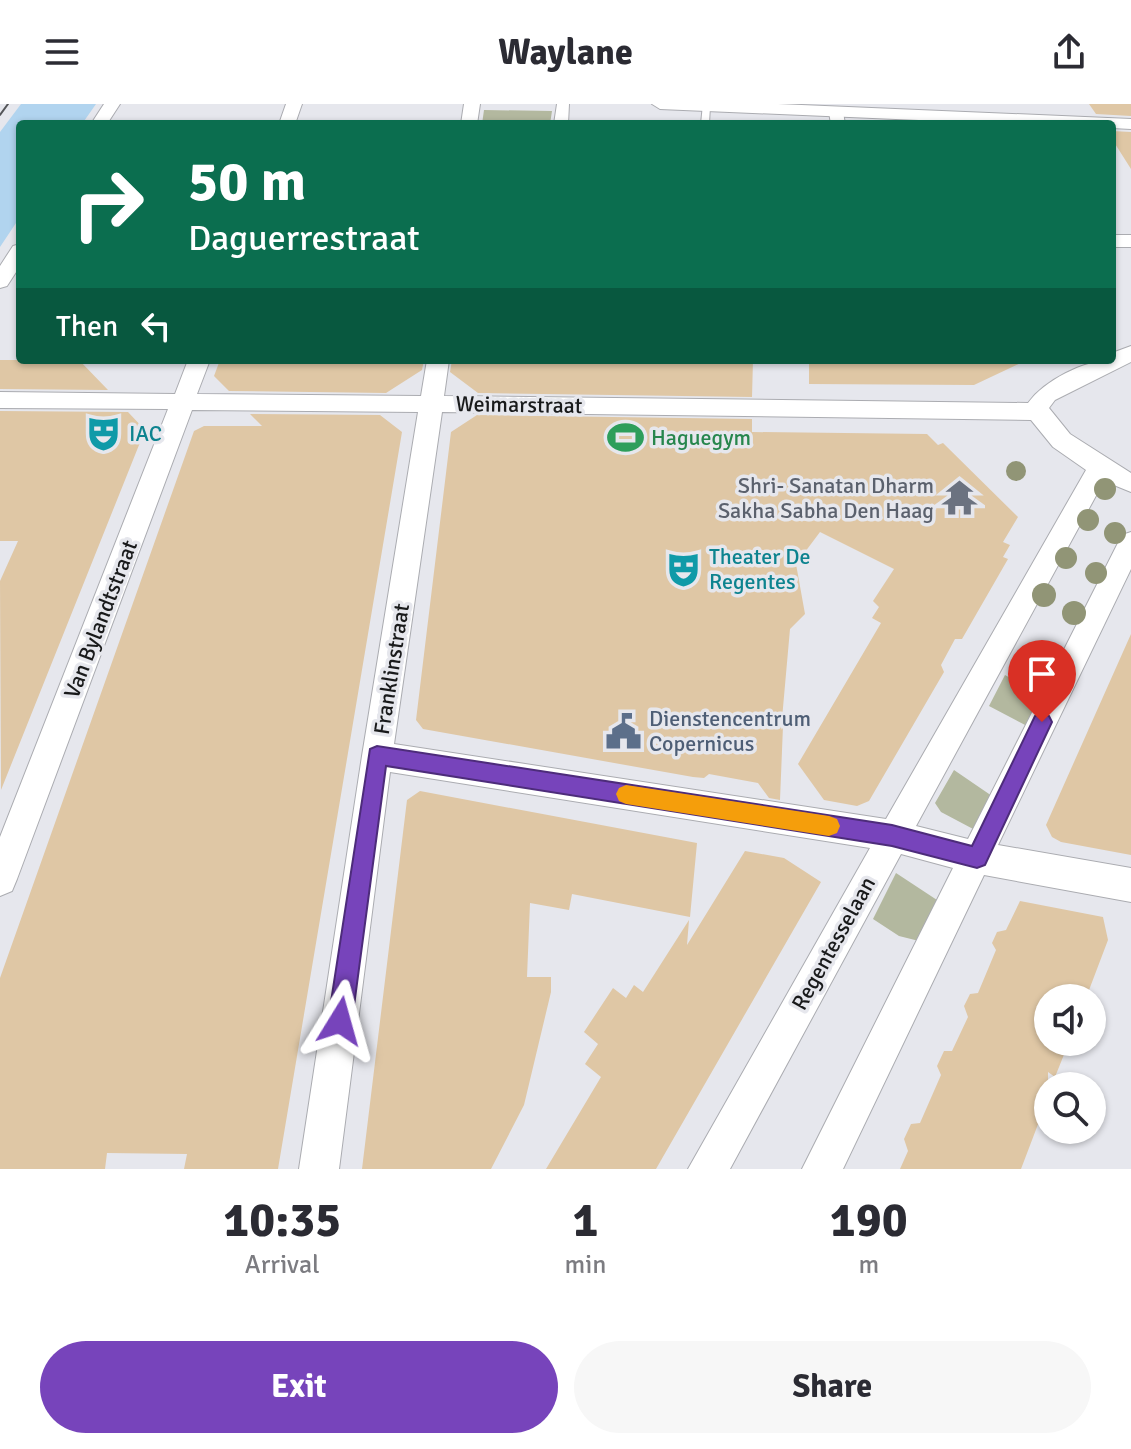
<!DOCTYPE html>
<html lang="en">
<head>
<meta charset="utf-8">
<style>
  :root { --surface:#fff; --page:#f7f7f7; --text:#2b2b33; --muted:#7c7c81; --accent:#74b }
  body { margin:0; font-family:Signika,sans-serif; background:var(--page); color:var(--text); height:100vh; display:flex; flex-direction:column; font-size:30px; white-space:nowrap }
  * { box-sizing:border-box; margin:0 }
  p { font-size:26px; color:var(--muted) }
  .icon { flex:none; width:44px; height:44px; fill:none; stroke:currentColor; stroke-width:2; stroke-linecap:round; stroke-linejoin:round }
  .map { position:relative; height:1065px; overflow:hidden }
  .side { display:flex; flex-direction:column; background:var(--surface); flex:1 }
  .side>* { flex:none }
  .top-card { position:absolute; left:16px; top:16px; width:1100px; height:244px; border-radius:8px; box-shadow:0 2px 6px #0004; background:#0b6e4f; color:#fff; overflow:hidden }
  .tools { position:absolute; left:1034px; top:880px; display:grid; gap:16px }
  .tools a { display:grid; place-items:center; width:72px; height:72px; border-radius:50%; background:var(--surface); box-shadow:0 2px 6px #0004; font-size:40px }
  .pin { position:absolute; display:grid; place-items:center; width:68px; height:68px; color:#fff; margin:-82px -34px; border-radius:50% 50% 50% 0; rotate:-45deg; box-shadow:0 0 8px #0007 }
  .pin .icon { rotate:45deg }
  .me { position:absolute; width:88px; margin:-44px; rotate:8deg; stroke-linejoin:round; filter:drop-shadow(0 0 6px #0008) }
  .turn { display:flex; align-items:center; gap:28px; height:168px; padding:0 40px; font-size:36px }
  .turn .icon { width:104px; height:104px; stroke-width:2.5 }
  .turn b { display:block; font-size:56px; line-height:68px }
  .then { display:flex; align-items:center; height:76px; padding:0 40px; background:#0003; gap:16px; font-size:30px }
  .eta { display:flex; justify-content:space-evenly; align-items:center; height:136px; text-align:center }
  .eta b { font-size:48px; font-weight:800; line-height:56px }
  .action { display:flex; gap:16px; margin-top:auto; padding:16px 40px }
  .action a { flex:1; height:92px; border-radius:48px; background:var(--accent); color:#fff; font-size:32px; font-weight:800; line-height:92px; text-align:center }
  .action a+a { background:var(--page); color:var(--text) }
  header { display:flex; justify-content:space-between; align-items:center; height:104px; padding:0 40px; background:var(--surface); font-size:36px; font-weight:800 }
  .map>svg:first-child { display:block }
  .green { fill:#b3b89f }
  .water { fill:#b1d4ef }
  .building { fill:#dfc7a5 }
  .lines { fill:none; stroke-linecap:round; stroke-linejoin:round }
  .service-casing { stroke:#abacb1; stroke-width:2 }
  .pedestrian-casing { stroke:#abacb1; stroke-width:2 }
  .minor-casing { stroke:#abacb1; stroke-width:2 }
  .service { fill:#fff; fill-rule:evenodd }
  .pedestrian { fill:#fff; fill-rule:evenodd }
  .minor { fill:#fff; fill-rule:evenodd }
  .tram { stroke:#545558; stroke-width:2 }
  .tree { fill:#919576 }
  .route { fill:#74b; stroke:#4d2c7a; stroke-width:2 }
  .slow { fill:#f59e0b }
  .labels { text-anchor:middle; stroke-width:7; stroke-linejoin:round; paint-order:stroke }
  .street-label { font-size:22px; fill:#191a1b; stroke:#e6e7ed }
  .culture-label { font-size:22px; fill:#0d838f; stroke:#e6e7ed; text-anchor:start }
  .leisure-label { font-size:22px; fill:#27864d; stroke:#e6e7ed; text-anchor:start }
  .worship-label { font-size:22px; fill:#5b616d; stroke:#e6e7ed; text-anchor:end }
  .service-label { font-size:22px; fill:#4e5e75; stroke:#e6e7ed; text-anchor:start }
</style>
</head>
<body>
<header><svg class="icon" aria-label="menu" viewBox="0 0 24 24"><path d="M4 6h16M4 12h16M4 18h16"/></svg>Waylane<svg class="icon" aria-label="share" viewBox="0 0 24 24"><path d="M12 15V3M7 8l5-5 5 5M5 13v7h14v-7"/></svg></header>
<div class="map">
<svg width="1131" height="1065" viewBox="0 0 1131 1065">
  <rect width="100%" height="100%" fill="#e6e7ed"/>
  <path class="green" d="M484,6L552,7L550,20H482Z
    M1005,571L1041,591L1027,622L989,602Z
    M954,666L992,692L975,726L941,708L935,699Z
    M896,769L937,796L919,837L899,832L873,815Z"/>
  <path class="water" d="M21,0H96L82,20H20V113L0,143V28Z"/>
  <path class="building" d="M1089,0H1131V12L1096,10Z
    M1112,27L1131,28V65L1112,35Z
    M0,256H79L108,286L0,285Z
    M220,256H424L422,266L386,289L229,287L214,272Z
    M452,256H753L752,293L478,289L450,268Z
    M809,256H1027L974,281L809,280Z
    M0,307L128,308L145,326L1,686L0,477L18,437H0Z
    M250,310L380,311L402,328L278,1065H184L187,1050L107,1049L105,1065H0V874L194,327L204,322H262Z
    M477,311L752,315V328L927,330L938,341L943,339L1018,413L1003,438L1010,441L1003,453L1008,455L962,535H955L941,561L944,568L869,697L857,702L824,696L798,660L881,519L872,514L879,503L873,497L894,465L820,428L796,460L805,510L790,525L781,626L783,622L780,696L769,694L758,679L709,670L704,674L693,673L423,625L416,616L451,328Z
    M1131,530V751L1061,738L1052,733L1046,721Z
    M420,687L697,739L690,813L572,790L569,806L530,799L527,873H551V888L524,1001L491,1065H362L407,696Z
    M745,747L784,754L821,778L656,1065H546L601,973L585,960L598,940L584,928L613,884L626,894L634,881L643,888L689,816L687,841Z
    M1020,797L1103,813L1108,836L1086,894H1048V938H1069L1055,973L1048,968V994L1021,1065H900L908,1047L904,1035L911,1020L920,1019L941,971L937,962L944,947H952L968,913L964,902L970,890L978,889L996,846L992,839L997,828L1006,826Z"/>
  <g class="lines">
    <defs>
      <path id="service" d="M703,0L710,2L709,20H701Z"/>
      <path id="pedestrian" d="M557,0H569L568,20H554Z
        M836,4L843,8L845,20H831L829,8Z"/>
      <path id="minor" d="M104,0H120L107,20H91Z
        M286,0H302L295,20H279Z
        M464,0H480L477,20H461Z
        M652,0H778L1131,15V25L1112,24V20H1012L660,5Z
        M1112,131H1131V143H1112Z
        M20,140V162L7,182L0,184V162L13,142Z
        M1131,242V258L1055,296L1049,304L1070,330L1131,369V388L1104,377L916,722L968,735L1122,431L1131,428V465L998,741L1131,764V798L984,771L843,1065H802L953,764L901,750L730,1065H688L870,744L390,668L339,1065H299L362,652L418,308L192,306L17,775L12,787L0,792V733L168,305L0,304V288L175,290L188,256H210L197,290L421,292L427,256H449L444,292L1028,299C1044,277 1084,256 1112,256V249ZM442,308L1031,316L1053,343L1086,366L886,715L394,640Z"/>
    </defs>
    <use href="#service" class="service-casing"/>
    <use href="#pedestrian" class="pedestrian-casing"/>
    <use href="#minor" class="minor-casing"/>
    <use href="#service" class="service"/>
    <use href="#pedestrian" class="pedestrian"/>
    <use href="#minor" class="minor"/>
    <path class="tram" d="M0,11L8,0"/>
  </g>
  <g class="tree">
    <circle cx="1016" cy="367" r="10"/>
    <circle cx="1105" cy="385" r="11"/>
    <circle cx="1088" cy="416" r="11"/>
    <circle cx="1115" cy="429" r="11"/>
    <circle cx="1066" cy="454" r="11"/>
    <circle cx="1096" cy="469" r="11"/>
    <circle cx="1044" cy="491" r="12"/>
    <circle cx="1074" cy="509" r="12"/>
  </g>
  <path class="route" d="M1042,609L1049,612L1052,618L985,761L977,764L892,742L386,662L352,917L349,926L340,929L332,926L328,917L370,645L377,642L892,721L972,742L1035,612Z"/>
  <path class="slow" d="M626,681L829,712L837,715L840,722L837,729L829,732L626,700L619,697L616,690L619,684Z"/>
  <defs>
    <symbol id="theatre-bare" viewBox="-9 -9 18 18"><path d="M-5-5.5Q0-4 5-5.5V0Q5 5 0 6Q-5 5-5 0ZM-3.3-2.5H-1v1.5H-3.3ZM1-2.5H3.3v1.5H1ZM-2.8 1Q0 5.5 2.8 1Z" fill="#0f9aa8" stroke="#e6e7ed" stroke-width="2.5" paint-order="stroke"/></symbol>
    <symbol id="stadium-bare" viewBox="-9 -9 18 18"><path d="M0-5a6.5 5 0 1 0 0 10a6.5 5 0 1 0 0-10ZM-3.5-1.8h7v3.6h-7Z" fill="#2e9e5b" stroke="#e6e7ed" stroke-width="2.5" paint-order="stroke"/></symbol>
    <symbol id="temple-bare" viewBox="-9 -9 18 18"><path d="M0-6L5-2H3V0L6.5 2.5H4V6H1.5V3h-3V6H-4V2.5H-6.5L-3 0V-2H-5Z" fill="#6b7280" stroke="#e6e7ed" stroke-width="2.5" paint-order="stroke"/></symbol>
    <symbol id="civic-bare" viewBox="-9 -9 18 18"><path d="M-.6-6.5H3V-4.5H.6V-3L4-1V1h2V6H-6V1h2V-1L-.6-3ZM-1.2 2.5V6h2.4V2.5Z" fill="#5c6f8a" stroke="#e6e7ed" stroke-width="2.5" paint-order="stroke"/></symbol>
  </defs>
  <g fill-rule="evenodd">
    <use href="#theatre-bare" x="78" y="304" width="51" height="51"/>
    <use href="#stadium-bare" x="600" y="308" width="51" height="51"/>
    <use href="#temple-bare" x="934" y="368" width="51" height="51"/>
    <use href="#theatre-bare" x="658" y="440" width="51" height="51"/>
    <use href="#civic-bare" x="598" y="602" width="51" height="51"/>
  </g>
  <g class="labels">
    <g class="street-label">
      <text transform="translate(519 300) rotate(1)" y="8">Weimarstraat</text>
      <text transform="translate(100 515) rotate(-69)" y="8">Van Bylandtstraat</text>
      <text transform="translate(391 565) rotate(-81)" y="8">Franklinstraat</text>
      <text transform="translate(833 839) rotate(-61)" y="8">Regentesselaan</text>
    </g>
    <g class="culture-label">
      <text x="129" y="337">IAC</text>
      <text x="709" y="460">Theater De<tspan x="709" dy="25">Regentes</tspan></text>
    </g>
    <g class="leisure-label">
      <text x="651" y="341">Haguegym</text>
    </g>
    <g class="worship-label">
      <text x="934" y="389">Shri- Sanatan Dharm<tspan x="934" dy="25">Sakha Sabha Den Haag</tspan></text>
    </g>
    <g class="service-label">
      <text x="649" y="622">Dienstencentrum<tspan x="649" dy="25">Copernicus</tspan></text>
    </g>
  </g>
</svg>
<div class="tools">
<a><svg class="icon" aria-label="sound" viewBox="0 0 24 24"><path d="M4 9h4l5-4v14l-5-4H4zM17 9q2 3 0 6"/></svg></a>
<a><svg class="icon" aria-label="search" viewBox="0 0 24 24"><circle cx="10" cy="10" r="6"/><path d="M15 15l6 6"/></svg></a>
</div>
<div class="pin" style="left:1042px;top:618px;background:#d93025"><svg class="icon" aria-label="arrive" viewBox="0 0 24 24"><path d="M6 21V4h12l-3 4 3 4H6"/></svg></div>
<svg class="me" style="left:340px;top:917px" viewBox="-20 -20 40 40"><path d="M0-17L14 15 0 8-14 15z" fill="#74b" stroke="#fff" stroke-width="4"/></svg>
<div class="top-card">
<div class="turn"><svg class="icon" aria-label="right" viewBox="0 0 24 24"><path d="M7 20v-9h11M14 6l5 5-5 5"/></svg><div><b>50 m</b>Daguerrestraat</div></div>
<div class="then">Then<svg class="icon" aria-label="left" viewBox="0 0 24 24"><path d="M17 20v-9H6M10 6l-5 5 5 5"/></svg></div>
</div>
</div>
<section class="side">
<div class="eta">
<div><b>10:35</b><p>Arrival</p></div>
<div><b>1</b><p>min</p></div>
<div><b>190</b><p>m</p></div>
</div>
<div class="action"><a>Exit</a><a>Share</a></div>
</section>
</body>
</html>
